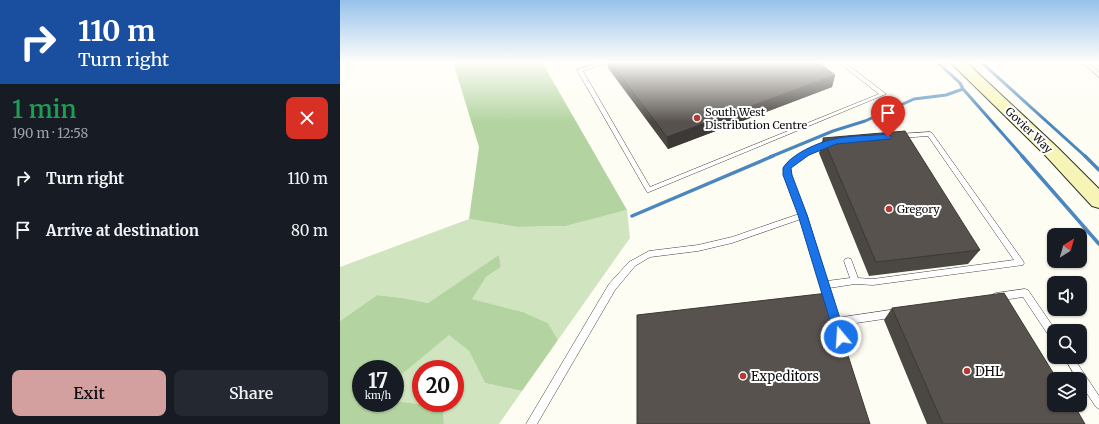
<!DOCTYPE html>
<html lang="en">
<head>
<meta charset="utf-8">
<style>
  :root { --surface:#171b24; --page:#242831; --text:#f1f3f6; --muted:#9ea1a6; --accent:#d4a09f }
  body { margin:0; font-family:Merriweather,serif; background:var(--page); color:var(--text); height:100vh; display:flex; flex-direction:column; font-size:15px; white-space:nowrap }
  * { box-sizing:border-box; margin:0 }
  p { font-size:13px; color:var(--muted) }
  .icon { flex:none; width:22px; height:22px; fill:none; stroke:currentColor; stroke-width:2; stroke-linecap:round; stroke-linejoin:round }
  .map { position:relative; flex:1; overflow:hidden }
  .drawer { display:flex; flex-direction:column; background:var(--surface); width:340px }
  .drawer>* { flex:none }
  .top-card { background:#1a4fa0; color:#fff; overflow:hidden }
  .needle { width:26px; rotate:37deg }
  .controls { position:absolute; left:707px; top:228px; display:grid; gap:8px }
  .controls a { display:grid; place-items:center; width:40px; height:40px; border-radius:8px; background:var(--surface); box-shadow:0 1px 3px #0004; font-size:20px }
  .speed { position:absolute; left:12px; top:360px; display:flex; gap:8px; font-size:20px; font-weight:700; text-align:center }
  .speed>* { display:grid; place-content:center; width:52px; height:52px; border-radius:50%; background:var(--surface); box-shadow:0 1px 3px #0004; line-height:1 }
  .speed small { font-size:10px; font-weight:400 }
  .speed .limit { border:6px solid #d22; background:#fff; color:#111 }
  .pin { position:absolute; display:grid; place-items:center; width:34px; height:34px; color:#fff; margin:-41px -17px; border-radius:50% 50% 50% 0; rotate:-45deg; box-shadow:0 0 4px #0007 }
  .pin .icon { rotate:45deg }
  .me { position:absolute; width:44px; margin:-22px; rotate:342deg; stroke-linejoin:round; filter:drop-shadow(0 0 3px #0008) }
  .turn { display:flex; align-items:center; gap:14px; height:84px; padding:0 12px; font-size:18px }
  .turn .icon { width:52px; height:52px; stroke-width:2.5 }
  .turn b { display:block; font-size:28px; line-height:34px }
  .round { display:grid; place-items:center; flex:none; width:42px; height:42px; border-radius:8px; background:var(--page) }
  .overview { display:flex; align-items:center; justify-content:space-between; height:68px; padding:0 12px }
  h1 { font-size:24px; font-weight:600; line-height:30px; color:#1e9e55 }
  .primary-button { display:flex; gap:8px; margin-top:auto; padding:8px 12px }
  .primary-button a { flex:1; height:46px; border-radius:8px; background:var(--accent); color:#111; font-size:16px; font-weight:600; line-height:46px; text-align:center }
  .primary-button a+a { background:var(--page); color:var(--text) }
  ul { padding:0; list-style:none }
  li { display:flex; align-items:center; gap:12px; height:52px; padding:0 12px }
  li div { flex:1 }
  li b { display:block; font-size:15px }
  li em { font-style:normal }
  main { display:flex; flex:1; min-height:0 }
  .map>svg:first-child { display:block }
  .green { fill:#d0e5bf; fill-rule:evenodd }
  .forest { fill:#b3d4a0 }
  .lines { fill:none; stroke-linecap:round; stroke-linejoin:round }
  .stream-far1 { stroke:#4b87bf; stroke-width:3 }
  .stream { stroke:#4b87bf; stroke-width:3.5 }
  .lane-casing { stroke:#424242; stroke-width:1 }
  .secondary-casing { stroke:#313131; stroke-width:2 }
  .lane { fill:#fff; fill-rule:evenodd }
  .secondary { fill:#f7f5b5; fill-rule:evenodd }
  .wall { fill:#4b4742 }
  .shaded-wall { fill:#3d3936 }
  .building { fill:#57524d; stroke:#3d3936 }
  .route { fill:#1a73e8; stroke:#114b97 }
  .poi-dot { fill:#b13b35; stroke:#fff; stroke-width:1.5 }
  .labels { text-anchor:middle; stroke-width:4; stroke-linejoin:round; paint-order:stroke }
  .poi-label { font-size:11px; fill:#0f0f0f; stroke:#fff; text-anchor:start }
  .street-label { font-size:11px; fill:#0f0f0f; stroke:#fff }
  .near-poi-label { font-size:13px; fill:#0f0f0f; stroke:#fff; text-anchor:start }
</style>
</head>
<body>
<main>
<section class="drawer">
<div class="top-card">
<div class="turn"><svg class="icon" aria-label="right" viewBox="0 0 24 24"><path d="M7 20v-9h11M14 6l5 5-5 5"/></svg><div><b>110 m</b>Turn right</div></div>
</div>
<div class="overview"><div><h1>1 min</h1><p>190 m · 12:58</p></div><a class="round" style="background:#d93025;color:#fff"><svg class="icon" aria-label="close" viewBox="0 0 24 24"><path d="M6 6l12 12M18 6L6 18"/></svg></a></div>
<ul>
<li><svg class="icon" aria-label="right" viewBox="0 0 24 24"><path d="M7 20v-9h11M14 6l5 5-5 5"/></svg><div><b>Turn right</b></div><em>110 m</em></li>
<li><svg class="icon" aria-label="arrive" viewBox="0 0 24 24"><path d="M6 21V4h12l-3 4 3 4H6"/></svg><div><b>Arrive at destination</b></div><em>80 m</em></li>
</ul>
<div class="primary-button"><a>Exit</a><a>Share</a></div>
</section>
<div class="map">
<svg width="759" height="424" viewBox="0 0 759 424">
  <rect width="100%" height="100%" fill="#fefdf3"/>
  <path class="green" d="M287,210L290,238L218,340L208,323L183,312L131,299L146,277L161,267L159,256L88,303L63,298L37,295L0,321V267L129,219L177,227L226,226Z
    M109,334L129,351L145,383L182,391L159,424H104L103,407L55,401V380ZM81,369H115V403H81Z"/>
  <path class="forest" d="M113,62H206L203,64L287,210L226,226L177,227L129,219L139,147Z
    M159,255L161,267L146,277L132,299L183,312L208,323L218,340L182,391L145,383L129,351L109,335L55,380V369H21V403H55V401L103,407L104,424H0V321L37,295L63,298L88,303Z"/>
  <g class="lines">
    <path class="stream-far1" d="M597,62L620,83L623,89L683,157
      M641,62L746,157
      M430,157L493,131L525,121L574,99L606,95L623,89"/>
    <path class="stream" d="M682,156L759,244
      M745,156L759,170
      M292,216L433,156"/>
    <defs>
      <path id="lane" d="M261,62H269L243,71L310,187L539,94L498,62H504L546,94L309,192H307L237,70Z
        M742,62H747L759,72V77Z
        M590,132L592,133L683,261L684,263L683,265L533,285L515,284L489,288L493,302L492,305L489,306L486,305L485,302L461,219L392,243L358,251L310,257L295,266L275,290L197,424H186L269,284L289,262L309,251L358,245L392,237L459,214L445,175L444,167C454,154 471,148 486,143H490L491,144L490,145L463,157L450,168L451,175L467,215L487,281L510,278L504,261L505,259L508,258L511,259L518,278L533,279L674,260L588,136L560,138L557,136L560,134Z
        M685,289L688,290L716,331H714V340L711,339L683,297L656,301L653,300L652,297L653,294L656,293Z
        M557,309L560,310L561,313L560,316L557,317L496,326L493,325L492,322L493,319L496,318Z
        M724,357H733L759,396V409L756,407L740,383V379H737Z"/>
      <path id="secondary" d="M610,62H626L717,147L759,189V208L752,206L705,155Z"/>
    </defs>
    <use href="#lane" class="lane-casing"/>
    <use href="#secondary" class="secondary-casing"/>
    <use href="#lane" class="lane"/>
    <use href="#secondary" class="secondary"/>
  </g>
  <path class="wall" d="M267,62H478L495,75L492,87L328,149L268,68Z
    M483,138L640,250L628,264L529,276L479,153Z
    M552,308L745,424H587L544,320Z"/>
  <path class="shaded-wall" d="M495,75L492,87L328,149L327,137Z"/>
  <path class="building" d="M270,62H478L495,75L327,137Z
    M565,131L640,250L536,262L483,138Z
    M488,293L530,424H297V315Z
    M664,293L717,379H714V405H734L745,424H603L552,308Z"/>
  <linearGradient id="sky" x2="0" y2="1"><stop stop-color="#97c2eb"/><stop offset="0.51" stop-color="#fffefa"/><stop offset="1" stop-color="#fffefa" stop-opacity="0"/></linearGradient>
  <rect width="759" height="122" fill="url(#sky)"/>
  <path class="route" d="M548,134L552,137L550,139L496,144L469,155L451,168L452,175L467,215L506,337L505,341L501,342L497,341L495,337L458,215L443,175V168C451,154 479,142 494,139C511,135 530,136 548,134Z"/>
  <g class="poi-dot">
    <circle cx="357" cy="118" r="4"/>
    <circle cx="549" cy="209" r="4"/>
    <circle cx="627" cy="371" r="4"/>
    <circle cx="403" cy="376" r="4"/>
  </g>
  <g class="labels">
    <g class="poi-label">
      <text x="365" y="116">South West<tspan x="365" dy="13">Distribution Centre</tspan></text>
      <text x="557" y="213">Gregory</text>
    </g>
    <g class="street-label">
      <text transform="translate(689 130) rotate(44)" y="4">Govier Way</text>
    </g>
    <g class="near-poi-label">
      <text x="635" y="376">DHL</text>
      <text x="411" y="381">Expeditors</text>
    </g>
  </g>
</svg>
<div class="controls">
<a><svg class="needle" viewBox="-14 -14 28 28"><path d="M0-13l5 13h-10z" fill="#e53935"/><path d="M0 13l5-13h-10z" fill="#9ea1a6"/></svg></a>
<a><svg class="icon" aria-label="sound" viewBox="0 0 24 24"><path d="M4 9h4l5-4v14l-5-4H4zM17 9q2 3 0 6"/></svg></a>
<a><svg class="icon" aria-label="search" viewBox="0 0 24 24"><circle cx="10" cy="10" r="6"/><path d="M15 15l6 6"/></svg></a>
<a><svg class="icon" aria-label="layers" viewBox="0 0 24 24"><path d="M12 4l9 5-9 5-9-5zM3 14l9 5 9-5"/></svg></a>
</div>
<div class="speed"><div>17<small>km/h</small></div><div class="limit">20</div></div>
<div class="pin" style="left:548px;top:137px;background:#d93025"><svg class="icon" aria-label="arrive" viewBox="0 0 24 24"><path d="M6 21V4h12l-3 4 3 4H6"/></svg></div>
<svg class="me" style="left:501px;top:337px" viewBox="-20 -20 40 40"><circle r="17" fill="#1a73e8" stroke="#fff" stroke-width="3"/><path d="M0-11L8 9 0 5-8 9z" fill="#fff"/></svg>
</div>
</main>
</body>
</html>
